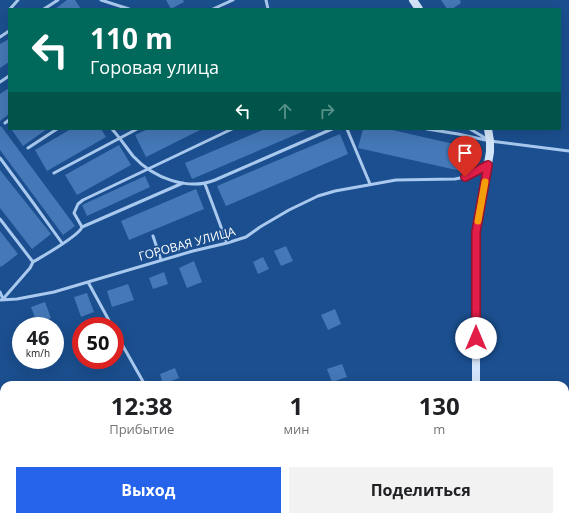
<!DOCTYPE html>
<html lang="ru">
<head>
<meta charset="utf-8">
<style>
  :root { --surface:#fff; --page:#f2f2f2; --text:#202124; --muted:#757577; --accent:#2563eb }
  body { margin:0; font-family:"Open Sans",sans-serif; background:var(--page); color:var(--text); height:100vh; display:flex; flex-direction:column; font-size:15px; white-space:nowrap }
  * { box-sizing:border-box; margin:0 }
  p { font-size:13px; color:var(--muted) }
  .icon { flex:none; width:22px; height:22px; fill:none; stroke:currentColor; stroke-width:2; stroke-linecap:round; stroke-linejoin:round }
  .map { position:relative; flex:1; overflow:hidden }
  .details { position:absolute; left:0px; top:381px; width:569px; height:140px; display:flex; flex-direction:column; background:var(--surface); border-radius:12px 12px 0 0; box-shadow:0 4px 16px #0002 }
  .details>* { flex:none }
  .banner { position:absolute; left:8px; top:8px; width:553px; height:122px; border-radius:0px; box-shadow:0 4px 16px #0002; background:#00695c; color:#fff; overflow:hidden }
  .speed { position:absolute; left:12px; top:317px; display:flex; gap:8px; font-size:20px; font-weight:700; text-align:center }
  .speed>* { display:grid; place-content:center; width:52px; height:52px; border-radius:50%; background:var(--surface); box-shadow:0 4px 16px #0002; line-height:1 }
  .speed small { font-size:10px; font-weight:400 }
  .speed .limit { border:6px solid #d22; background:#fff; color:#111 }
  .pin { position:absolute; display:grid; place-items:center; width:34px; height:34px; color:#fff; margin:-41px -17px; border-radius:50% 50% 50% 0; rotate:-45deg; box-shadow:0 0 4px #0007 }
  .pin .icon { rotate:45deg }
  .me { position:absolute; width:44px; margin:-22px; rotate:0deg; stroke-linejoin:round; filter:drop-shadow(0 0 3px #0008) }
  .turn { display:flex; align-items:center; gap:14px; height:84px; padding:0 16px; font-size:18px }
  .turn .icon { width:52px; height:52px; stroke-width:2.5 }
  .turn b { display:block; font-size:28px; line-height:34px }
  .lanes { display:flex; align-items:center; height:38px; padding:0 16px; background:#0003; justify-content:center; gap:20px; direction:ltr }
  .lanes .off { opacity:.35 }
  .eta { display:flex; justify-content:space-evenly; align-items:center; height:68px; text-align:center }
  .eta b { font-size:24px; font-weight:700; line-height:28px }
  .action { display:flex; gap:8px; margin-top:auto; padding:8px 16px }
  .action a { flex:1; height:46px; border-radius:0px; background:var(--accent); color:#fff; font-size:16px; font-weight:700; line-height:46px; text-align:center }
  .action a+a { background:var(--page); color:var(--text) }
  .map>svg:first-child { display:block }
  .building { fill:#4478b7 }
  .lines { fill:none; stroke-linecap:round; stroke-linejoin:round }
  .service { stroke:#a9c9ee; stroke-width:3 }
  .secondary { stroke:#d6e6fa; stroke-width:8 }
  .route-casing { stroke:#92132f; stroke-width:10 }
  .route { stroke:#e11d48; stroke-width:7 }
  .slow { stroke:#f59e0b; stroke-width:7 }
  .labels { text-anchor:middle; stroke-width:4; stroke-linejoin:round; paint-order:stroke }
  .street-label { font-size:12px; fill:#fff; stroke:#1b4f8f }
</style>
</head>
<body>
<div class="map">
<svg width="569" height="521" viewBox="0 0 569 521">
  <rect width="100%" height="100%" fill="#1b4f8f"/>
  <path class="building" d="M67,0H75L81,9H55Z
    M166,0H183L184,2L171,9Z
    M441,0H460L461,3L452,9H447Z
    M9,39V62L0,68V44Z
    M9,88V114L0,121V94Z
    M1,126L75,226L63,235L0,150V127Z
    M13,129H47L23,146L12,130Z
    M71,129H101L106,137L47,171L35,150Z
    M148,129H202L146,157L135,135Z
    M265,129H309L192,179L185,163Z
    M363,129H388L467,147L461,171L358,148Z
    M340,134L348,154L226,206L217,186Z
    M119,145L131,165L77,195L65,175Z
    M0,170L51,234L32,249L0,208Z
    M145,176L150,187L87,216L82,205Z
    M196,189L204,209L129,240L121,221Z
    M0,231L18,254L1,267L0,266Z
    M286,246L293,261L281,266L274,251Z
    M263,257L269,269L258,274L253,262Z
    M194,261L202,282L187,288L179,268Z
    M164,272L168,284L153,289L149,278Z
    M128,284L134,300L112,307L107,291Z
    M87,293L94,312L81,317L74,297Z
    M45,302L51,318L37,323L31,307Z
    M335,309L341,324L328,330L321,315Z
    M342,364L347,377L332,382L327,369Z
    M175,368L179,378L163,384L160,374Z
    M254,517H270L272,521H256Z
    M393,517H409V519L393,521Z"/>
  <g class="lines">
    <path class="service" d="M101,0L129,9
      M266,0L268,9
      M10,9L18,0
      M44,9L58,0
      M213,9L233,0
      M0,37L9,31
      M0,82L9,76
      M5,123L9,120
      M112,129C120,138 126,147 133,156C153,178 188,191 215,180L332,129
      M347,129L370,184
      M427,129L458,134L490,141L569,151
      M470,129L487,139
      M28,148L57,129
      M0,158L34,204L62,243
      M54,173L137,129
      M205,184L227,243
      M0,219L33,262
      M82,227L183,183
      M153,236L161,260
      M88,282L112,326
      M0,292L3,299L30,268L33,262C43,256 79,236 82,227L74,213L78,204L83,200L232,129
      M0,300L17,299L54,292L193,251L227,243L246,237L260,227L289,210L318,196L335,191L396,180L455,179L465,177L486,166
      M115,332L145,385
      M222,517L225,521
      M0,521L16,517"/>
    <path class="secondary" d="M413,0L419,9
      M476,385V232L490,152V141L488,129
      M476,517V521"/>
  </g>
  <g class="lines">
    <defs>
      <path id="route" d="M465,177L488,165L476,232V338"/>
    </defs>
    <use href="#route" class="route-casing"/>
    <use href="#route" class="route"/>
    <path class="slow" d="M478,221L485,182"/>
  </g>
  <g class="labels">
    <g class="street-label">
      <text transform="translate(187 244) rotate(-15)" y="4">ГОРОВАЯ УЛИЦА</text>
    </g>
  </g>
</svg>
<div class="speed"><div>46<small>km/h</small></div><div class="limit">50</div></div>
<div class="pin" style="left:465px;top:177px;background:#d93025"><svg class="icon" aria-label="arrive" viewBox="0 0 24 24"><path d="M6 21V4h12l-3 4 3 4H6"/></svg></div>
<svg class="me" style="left:476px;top:338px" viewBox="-20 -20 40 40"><circle r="19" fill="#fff"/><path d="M0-13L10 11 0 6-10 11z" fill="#e11d48"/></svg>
<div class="banner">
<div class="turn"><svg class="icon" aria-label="left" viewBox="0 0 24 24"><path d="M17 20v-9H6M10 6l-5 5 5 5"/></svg><div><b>110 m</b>Горовая улица</div></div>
<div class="lanes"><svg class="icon" aria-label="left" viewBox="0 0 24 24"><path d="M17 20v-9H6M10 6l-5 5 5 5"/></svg><svg class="icon off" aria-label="ahead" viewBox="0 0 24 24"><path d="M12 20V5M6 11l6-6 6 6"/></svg><svg class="icon off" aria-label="right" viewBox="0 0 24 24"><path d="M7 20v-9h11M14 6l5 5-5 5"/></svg></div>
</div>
<section class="details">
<div class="eta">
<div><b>12:38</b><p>Прибытие</p></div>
<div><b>1</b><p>мин</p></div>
<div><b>130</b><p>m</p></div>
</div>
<div class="action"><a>Выход</a><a>Поделиться</a></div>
</section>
</div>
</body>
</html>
